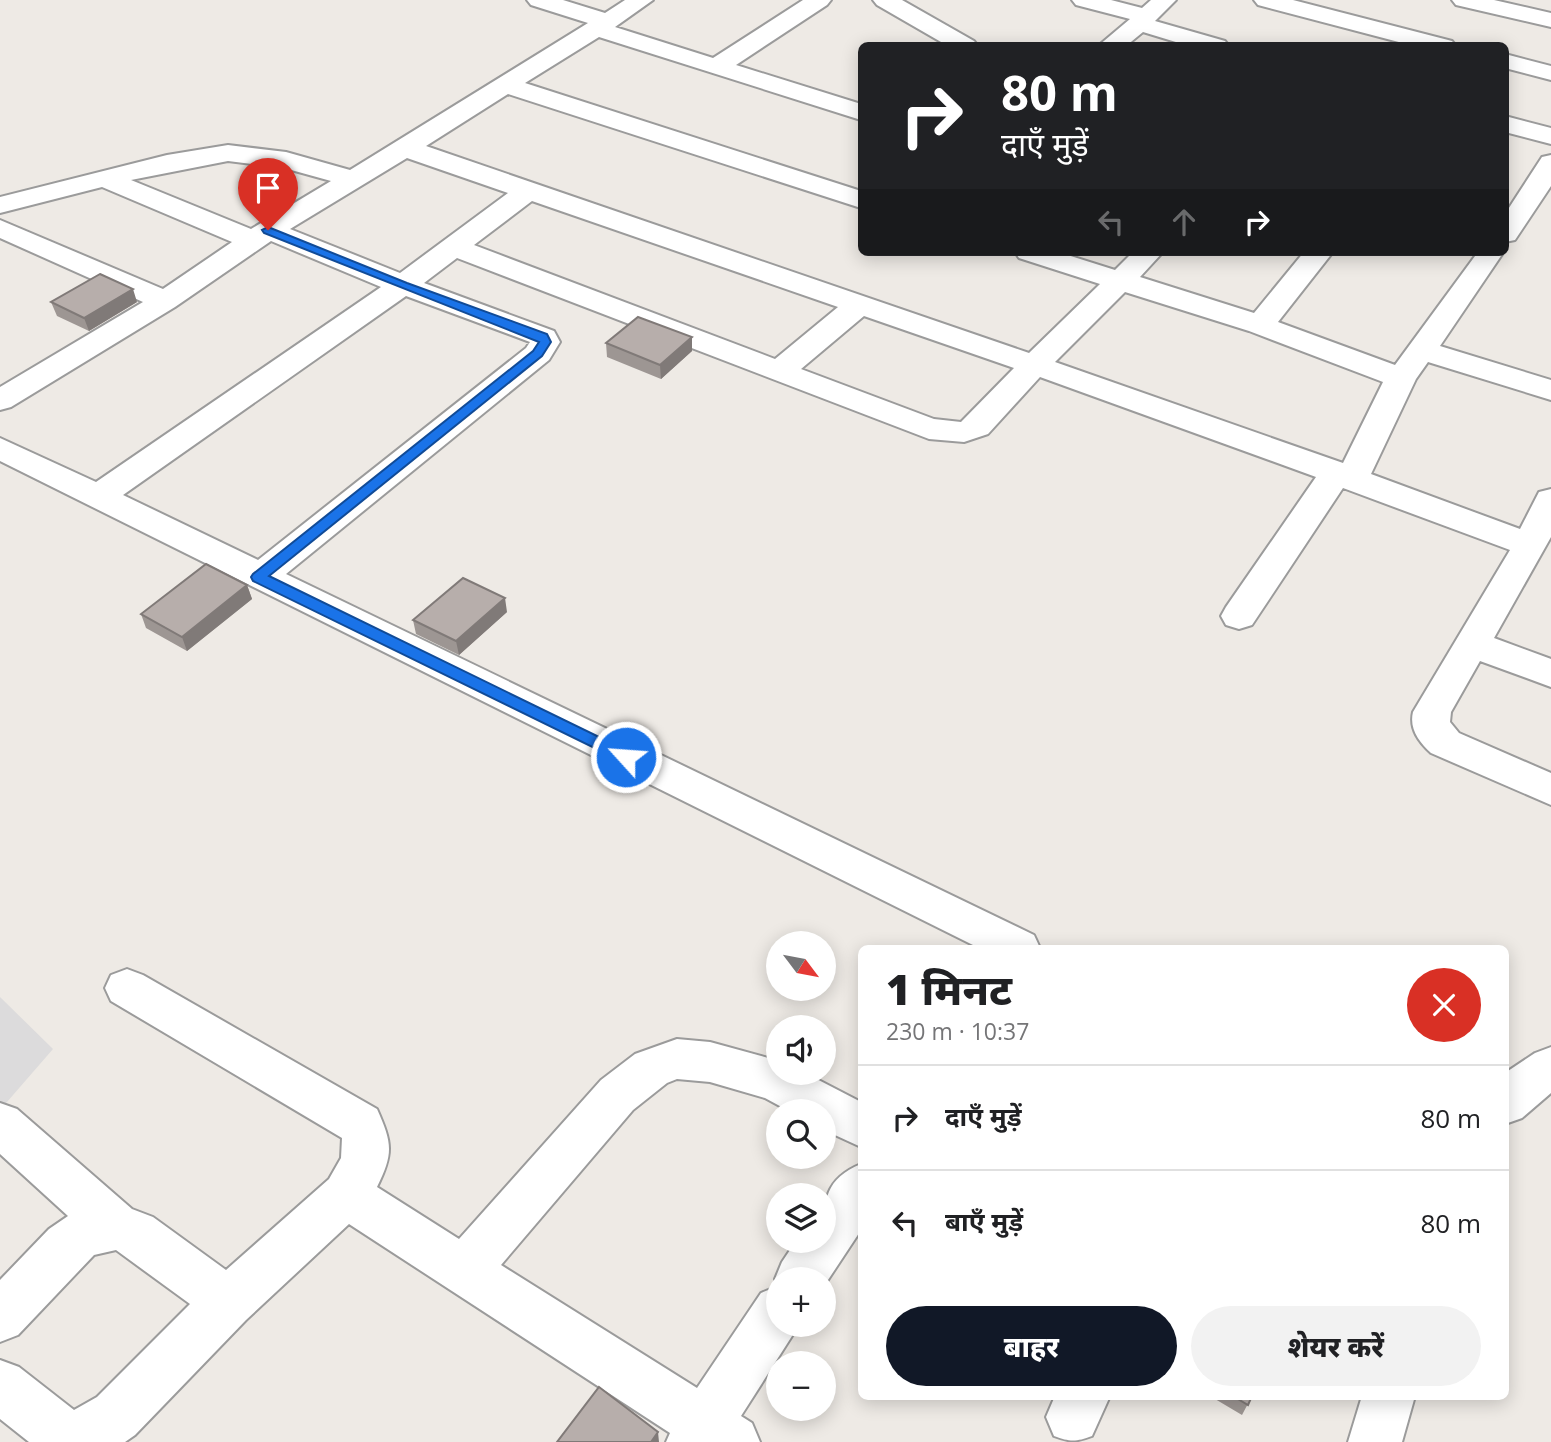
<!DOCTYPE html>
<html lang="hi">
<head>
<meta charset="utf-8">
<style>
  :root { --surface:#fff; --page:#f2f2f2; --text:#202124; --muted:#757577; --line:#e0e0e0; --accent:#111827 }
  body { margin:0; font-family:"Open Sans","Noto Sans Devanagari",sans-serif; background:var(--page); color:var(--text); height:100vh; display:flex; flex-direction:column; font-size:26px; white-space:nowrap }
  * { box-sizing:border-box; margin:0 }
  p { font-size:23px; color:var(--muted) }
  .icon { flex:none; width:38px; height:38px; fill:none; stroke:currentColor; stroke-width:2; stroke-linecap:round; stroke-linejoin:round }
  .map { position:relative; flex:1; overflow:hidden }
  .drawer { position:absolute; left:858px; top:945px; width:651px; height:455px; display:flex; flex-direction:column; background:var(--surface); border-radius:10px; box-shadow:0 4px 18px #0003 }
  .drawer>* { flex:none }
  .hud { position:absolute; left:858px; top:42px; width:651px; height:214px; border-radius:10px; box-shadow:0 4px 18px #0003; background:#202124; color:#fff; overflow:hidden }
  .needle { width:46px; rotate:122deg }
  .controls { position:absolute; left:766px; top:931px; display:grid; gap:14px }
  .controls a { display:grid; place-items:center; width:70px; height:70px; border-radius:50%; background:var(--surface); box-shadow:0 4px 18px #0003; font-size:35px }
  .pin { position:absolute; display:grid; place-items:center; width:60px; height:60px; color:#fff; margin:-72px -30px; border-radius:50% 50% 50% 0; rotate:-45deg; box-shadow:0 0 7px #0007 }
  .pin .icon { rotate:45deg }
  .me { position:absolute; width:77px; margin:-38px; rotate:296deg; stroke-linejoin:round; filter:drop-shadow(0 0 5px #0008) }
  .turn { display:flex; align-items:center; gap:24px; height:147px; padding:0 28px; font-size:32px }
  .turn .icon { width:91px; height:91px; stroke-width:2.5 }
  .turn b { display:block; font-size:49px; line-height:60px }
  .lanes { display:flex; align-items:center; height:66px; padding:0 28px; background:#0003; justify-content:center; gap:35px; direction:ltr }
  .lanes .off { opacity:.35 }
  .round { display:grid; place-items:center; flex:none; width:74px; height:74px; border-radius:37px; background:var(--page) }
  .headline { display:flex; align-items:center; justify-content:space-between; height:119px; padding:0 28px }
  h1 { font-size:42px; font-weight:800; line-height:52px }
  .button { display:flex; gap:14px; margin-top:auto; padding:14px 28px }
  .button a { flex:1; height:80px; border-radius:42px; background:var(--accent); color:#fff; font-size:28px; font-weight:800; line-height:80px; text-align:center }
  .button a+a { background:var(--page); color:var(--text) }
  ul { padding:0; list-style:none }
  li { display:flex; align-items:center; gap:21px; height:105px; padding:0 28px; border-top:2px solid var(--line) }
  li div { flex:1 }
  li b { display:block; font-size:26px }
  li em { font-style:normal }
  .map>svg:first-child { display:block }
  .residential { fill:#dcdbdc }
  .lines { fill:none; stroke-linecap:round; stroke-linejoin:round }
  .minor-casing { stroke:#9b9b9b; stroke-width:4 }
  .minor { fill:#fff; fill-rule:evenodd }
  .wall { fill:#9d9693 }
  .shaded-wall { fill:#807a78 }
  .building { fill:#b7aeab; stroke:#807a78; stroke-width:2 }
  .route { fill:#1a73e8; stroke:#114b97; stroke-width:2 }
</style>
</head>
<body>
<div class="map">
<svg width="1551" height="1442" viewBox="0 0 1551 1442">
  <rect width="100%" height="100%" fill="#eeeae5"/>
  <path class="residential" d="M0,997L53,1049L0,1110Z"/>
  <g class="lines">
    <defs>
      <path id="minor" d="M527,0H563L605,13L625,0H653L615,27L713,58L803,0H831L827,5L736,65L861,104V120L599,37L525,83L861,191V208L508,94L426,146L1029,353L1100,284L1019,258L1015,252H1058L1115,270L1133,252H1163L1140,277L1254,313L1304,252H1333L1278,322L1395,365L1478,252L1505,250L1440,346L1551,380V400L1428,362L1416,379L1371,474L1520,529L1539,492L1551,489V537L1494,638L1551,659V687L1480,661L1451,712L1450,722L1459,733L1551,773V805L1431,753C1419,742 1409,729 1413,712L1510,550L1343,488L1252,625L1239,629L1226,625L1221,616L1226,607L1316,477L1040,377L988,434L964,442L929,439L457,258L424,283L554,331L560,342L549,360L286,574L1034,935L1040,948H979L0,461V438L96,482L381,287L271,241L175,307L11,407L0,410V387L143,302L0,238V220L163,289L232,242L102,187L0,213V197L167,155L228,145L286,152L350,170L588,23L531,5ZM407,158L508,193L400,273L290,229ZM228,161L284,168L331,181L251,229L131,180ZM532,201L838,307L775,359L474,245ZM1125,292L1249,331L1383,382L1343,463L1055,362ZM406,296L530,342L526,348L258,560L123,495ZM864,316L1014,368L961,422L934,419L801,369Z
        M873,0H902L974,41L978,46H948L877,5Z
        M1072,0H1111L1142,8L1151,0H1176L1155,21L1225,41L1229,46H1189L1143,32L1126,46H1098L1130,19L1076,5Z
        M1254,0H1293L1452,41L1456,46H1414L1258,5Z
        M1452,0H1494L1551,13V27L1456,5Z
        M1505,54L1551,66V80L1505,68Z
        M1505,116L1551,128V144L1505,132Z
        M1551,155V186L1515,240L1505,242V214L1542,157Z
        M127,969L143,975L377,1109C392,1143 394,1153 377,1187L459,1239L601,1080L635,1054L677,1039L710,1042L779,1061V1073H805L861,1102V1147L824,1130V1111H789L765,1098L710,1082L677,1079L667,1083L633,1110L501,1265L697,1388L761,1293L778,1286L775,1279L782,1262L796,1241H824C824,1204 822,1180 861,1164V1230L824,1286V1279H779V1325H799L741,1416L752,1423L760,1442H666L670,1433L349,1224L246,1320L135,1435L125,1442H29L0,1419V1360L19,1367L74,1410L97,1397L190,1304L116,1250L94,1255L18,1335L0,1342V1280L49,1229L68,1216L0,1154V1103L17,1109L132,1209L153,1217L226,1270L329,1179L341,1158L342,1138L111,1001L105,988L111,975Z
        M1551,1047V1093L1522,1118L1505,1124V1073L1535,1053Z
        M1055,1396H1110L1092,1436C1076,1442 1070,1442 1054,1436L1046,1417Z
        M1362,1396H1415L1402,1442H1348Z"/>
    </defs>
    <use href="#minor" class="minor-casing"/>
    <use href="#minor" class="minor"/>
  </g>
  <path class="wall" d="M51,302H137L89,331L57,316Z
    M606,343L692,351L661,379L607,357Z
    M247,585L252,599L187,651L146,628L141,614Z
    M507,612L459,655L416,634L413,620Z
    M1210,1396H1252L1242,1415Z"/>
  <path class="shaded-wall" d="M133,289L137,302L89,331L84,318Z
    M692,337V351L661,379L660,365Z
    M247,585L252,599L187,651L182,637Z
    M505,598L507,612L459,655L456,641Z
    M658,1432L659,1442H651Z"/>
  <path class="building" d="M100,274L133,289L84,318L51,302Z
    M638,317L692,337L660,365L606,343Z
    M206,564L247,585L182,637L141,614Z
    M463,578L505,598L456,641L413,620Z
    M599,1387L658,1432L651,1442H557Z
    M1233,1396H1252L1248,1405Z"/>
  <path class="route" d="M268,227L407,283L547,334L551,342L542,356L269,576L632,753L634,757L632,761H621L253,581L251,577L253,574L533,351L539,342L264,233L262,230Z"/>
</svg>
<div class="controls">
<a><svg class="needle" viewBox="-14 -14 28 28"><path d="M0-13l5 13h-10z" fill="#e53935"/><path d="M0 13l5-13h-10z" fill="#757577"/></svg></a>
<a><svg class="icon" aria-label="sound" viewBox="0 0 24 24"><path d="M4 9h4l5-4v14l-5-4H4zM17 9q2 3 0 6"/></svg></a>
<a><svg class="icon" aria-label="search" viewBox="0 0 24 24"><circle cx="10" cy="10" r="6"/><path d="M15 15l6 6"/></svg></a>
<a><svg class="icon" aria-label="layers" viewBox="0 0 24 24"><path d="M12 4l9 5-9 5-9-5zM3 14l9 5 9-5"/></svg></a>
<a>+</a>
<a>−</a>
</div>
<div class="pin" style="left:268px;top:230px;background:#d93025"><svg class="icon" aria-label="arrive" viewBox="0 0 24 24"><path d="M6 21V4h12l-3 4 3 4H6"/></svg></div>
<svg class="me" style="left:626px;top:757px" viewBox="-20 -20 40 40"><circle r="17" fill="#1a73e8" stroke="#fff" stroke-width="3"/><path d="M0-11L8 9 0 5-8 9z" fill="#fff"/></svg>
<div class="hud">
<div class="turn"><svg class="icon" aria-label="right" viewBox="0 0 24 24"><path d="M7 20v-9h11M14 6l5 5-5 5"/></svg><div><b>80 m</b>दाएँ मुड़ें</div></div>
<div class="lanes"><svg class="icon off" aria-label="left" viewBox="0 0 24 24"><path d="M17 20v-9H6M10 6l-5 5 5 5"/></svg><svg class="icon off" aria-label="ahead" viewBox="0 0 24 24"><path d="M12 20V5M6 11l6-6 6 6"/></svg><svg class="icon" aria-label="right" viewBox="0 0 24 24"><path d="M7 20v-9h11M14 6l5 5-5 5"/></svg></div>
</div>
<section class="drawer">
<div class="headline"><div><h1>1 मिनट</h1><p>230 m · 10:37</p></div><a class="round" style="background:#d93025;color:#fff"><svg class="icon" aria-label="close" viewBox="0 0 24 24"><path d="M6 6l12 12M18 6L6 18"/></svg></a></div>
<ul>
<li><svg class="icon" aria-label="right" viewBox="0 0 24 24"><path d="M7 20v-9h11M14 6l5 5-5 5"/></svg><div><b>दाएँ मुड़ें</b></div><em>80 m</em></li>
<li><svg class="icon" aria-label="left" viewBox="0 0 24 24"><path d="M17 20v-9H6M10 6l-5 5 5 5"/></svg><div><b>बाएँ मुड़ें</b></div><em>80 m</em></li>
</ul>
<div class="button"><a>बाहर</a><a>शेयर करें</a></div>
</section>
</div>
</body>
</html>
